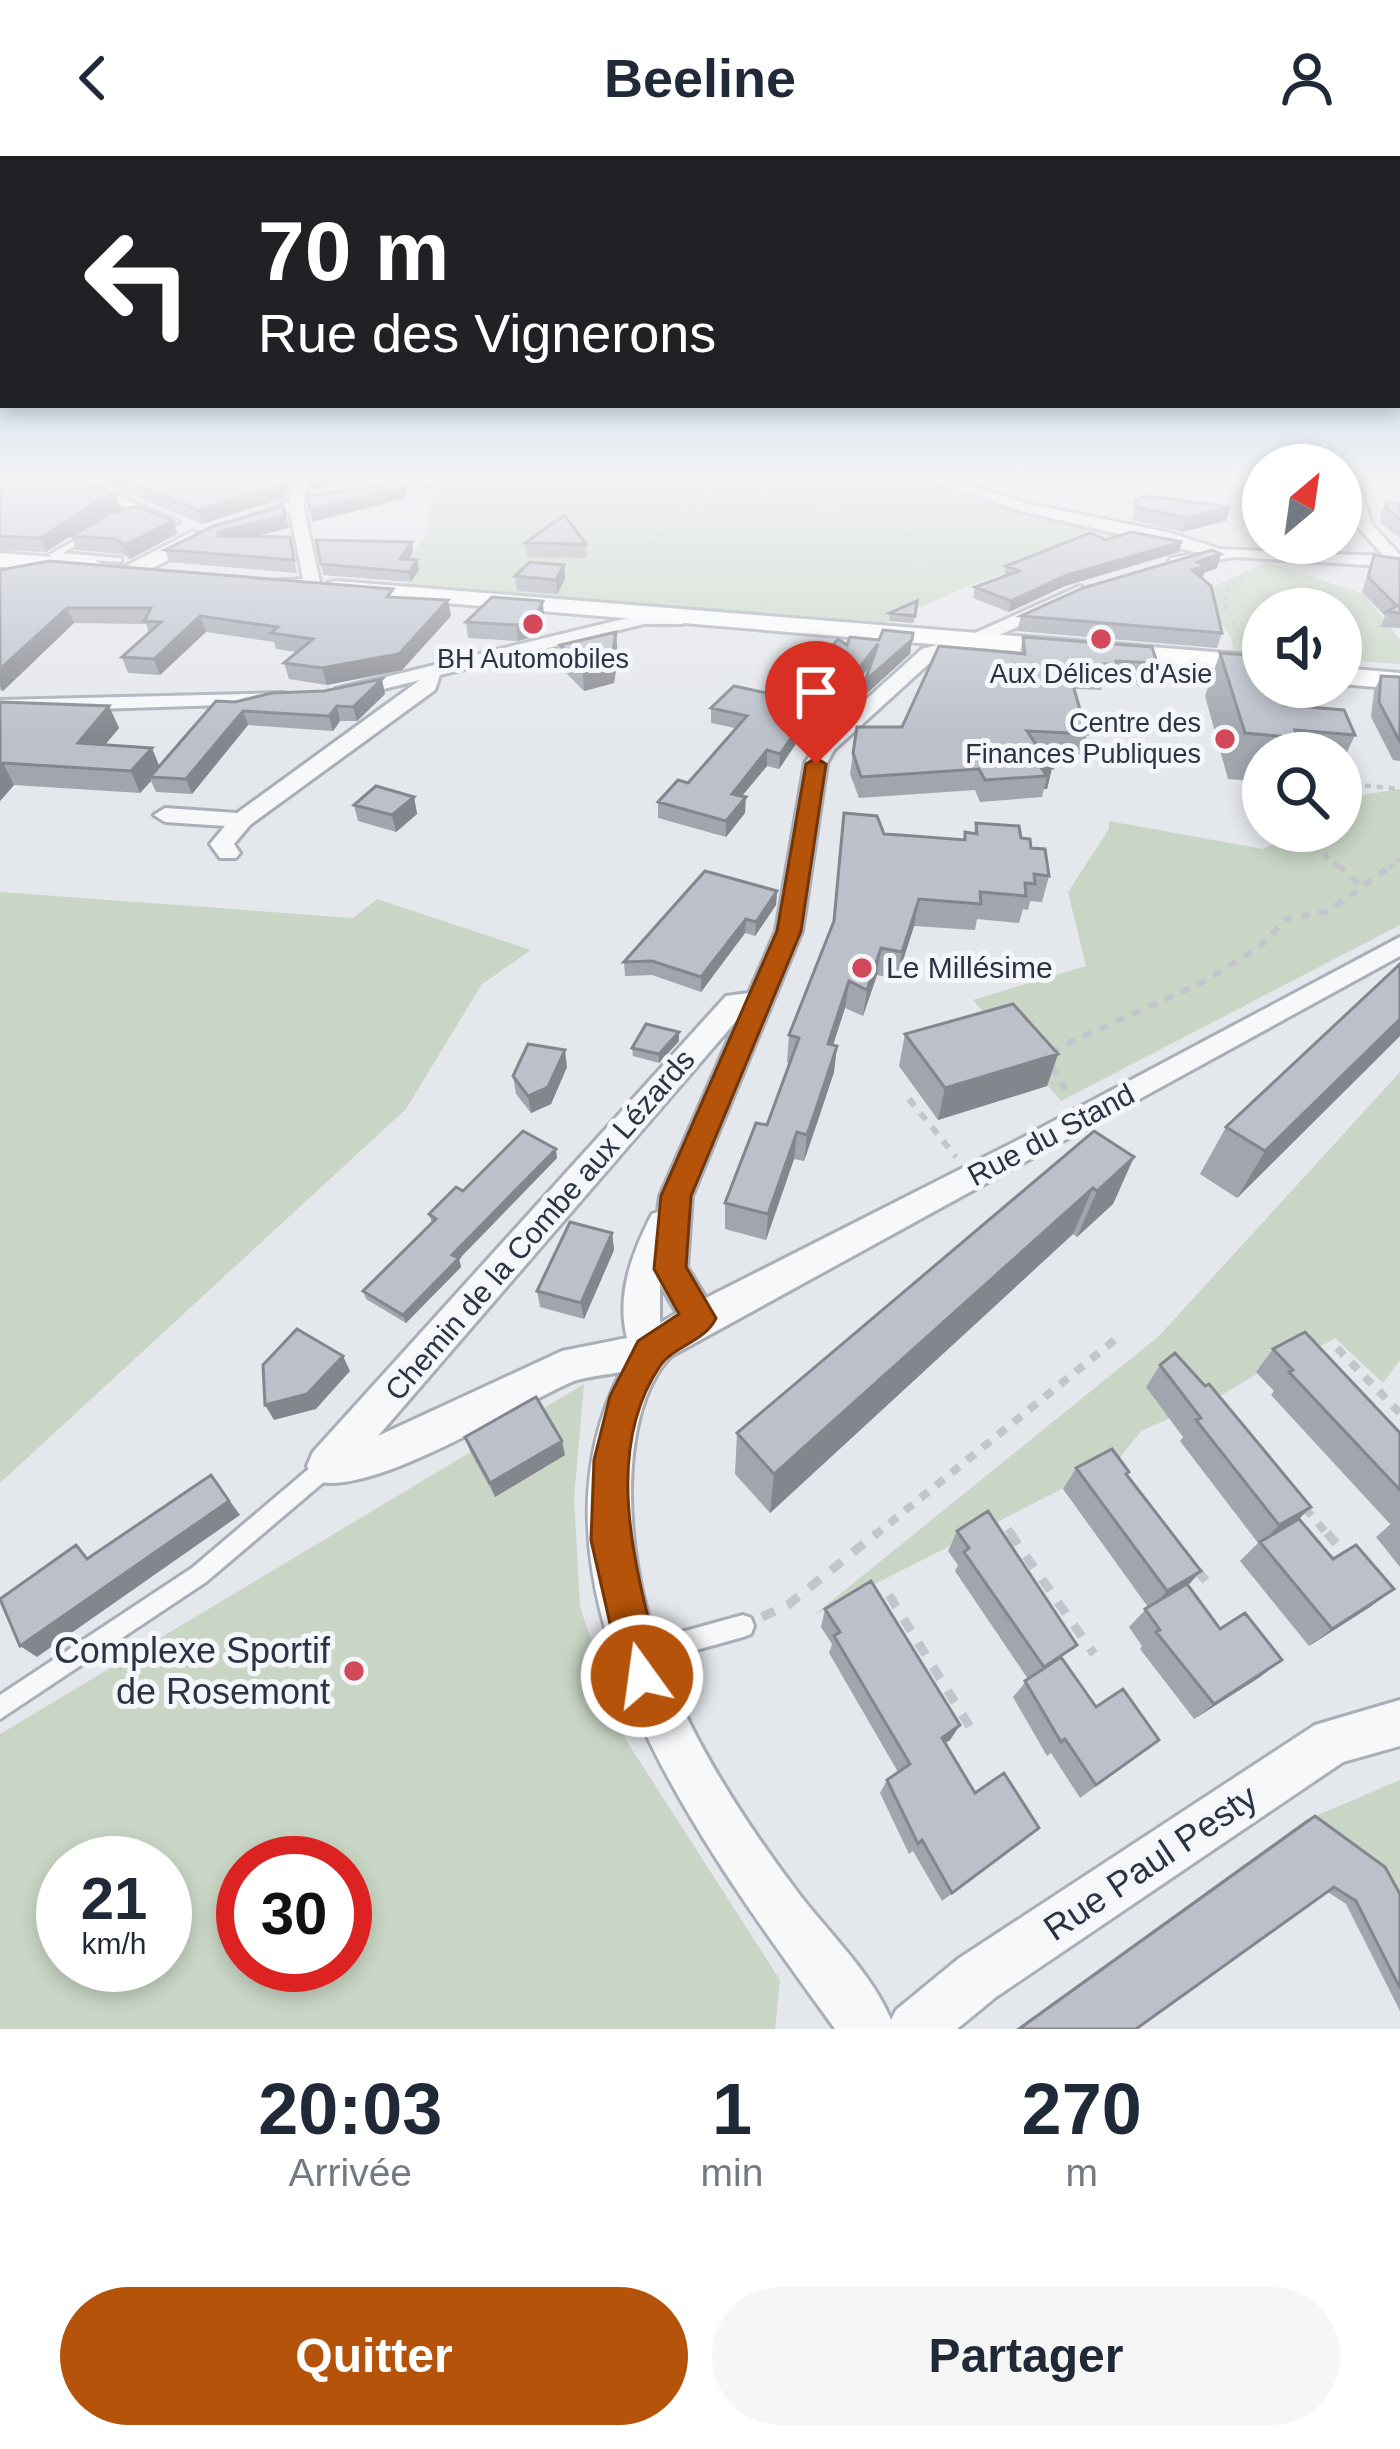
<!DOCTYPE html>
<html lang="fr">
<head>
<meta charset="utf-8">
<style>
  :root { --surface:#fff; --page:#f6f6f7; --text:#1f2937; --muted:#747a83; --accent:#b45309 }
  body { margin:0; font-family:Helvetica,sans-serif; background:var(--page); color:var(--text); height:100vh; display:flex; flex-direction:column; font-size:45px; white-space:nowrap }
  * { box-sizing:border-box; margin:0 }
  p { font-size:39px; color:var(--muted) }
  .icon { flex:none; width:66px; height:66px; fill:none; stroke:currentColor; stroke-width:2; stroke-linecap:round; stroke-linejoin:round }
  .map { position:relative; height:1873px; overflow:hidden }
  .sheet { display:flex; flex-direction:column; background:var(--surface); flex:1 }
  .sheet>* { flex:none }
  .top-card { position:absolute; left:0px; top:0px; width:1401px; height:252px; box-shadow:0 6px 18px #0003; background:#202124; color:#fff; overflow:hidden }
  .needle { width:78px; rotate:29deg }
  .buttons { position:absolute; left:1242px; top:288px; display:grid; gap:24px }
  .buttons a { display:grid; place-items:center; width:120px; height:120px; border-radius:50%; background:var(--surface); box-shadow:0 6px 18px #0003; font-size:60px }
  .speed { position:absolute; left:36px; top:1680px; display:flex; gap:24px; font-size:60px; font-weight:700; text-align:center }
  .speed>* { display:grid; place-content:center; width:156px; height:156px; border-radius:50%; background:var(--surface); box-shadow:0 6px 18px #0003; line-height:1 }
  .speed small { font-size:30px; font-weight:400 }
  .speed .limit { border:18px solid #d22; background:#fff; color:#111 }
  .pin { position:absolute; display:grid; place-items:center; width:102px; height:102px; color:#fff; margin:-123px -51px; border-radius:50% 50% 50% 0; rotate:-45deg; box-shadow:0 0 12px #0007 }
  .pin .icon { rotate:45deg }
  .me { position:absolute; width:132px; margin:-66px; rotate:346deg; stroke-linejoin:round; filter:drop-shadow(0 0 9px #0008) }
  .turn { display:flex; align-items:center; gap:42px; height:252px; padding:0 60px; font-size:54px }
  .turn .icon { width:156px; height:156px; stroke-width:2.5 }
  .turn b { display:block; font-size:84px; line-height:102px }
  .eta { display:flex; justify-content:space-evenly; align-items:center; height:204px; text-align:center }
  .eta b { font-size:72px; font-weight:700; line-height:84px }
  .action { display:flex; gap:24px; margin-top:auto; padding:24px 60px }
  .action a { flex:1; height:138px; border-radius:72px; background:var(--accent); color:#fff; font-size:48px; font-weight:700; line-height:138px; text-align:center }
  .action a+a { background:var(--page); color:var(--text) }
  header { display:flex; justify-content:space-between; align-items:center; height:156px; padding:0 60px; background:var(--surface); font-size:54px; font-weight:700 }
  .map>svg:first-child { display:block }
  .green { fill:#c9d6c5; fill-rule:evenodd }
  .lines { fill:none; stroke-linecap:round; stroke-linejoin:round }
  .service-casing { stroke:#a9aeb7; stroke-width:6 }
  .minor-casing { stroke:#a9aeb7; stroke-width:6 }
  .secondary-casing { stroke:#a9aeb7; stroke-width:6 }
  .path-far4 { stroke:#c2c5cb; stroke-width:3; stroke-dasharray:4.5 4.5; stroke-linecap:butt }
  .path-far3 { stroke:#c2c5cb; stroke-width:4.5; stroke-dasharray:6 6; stroke-linecap:butt }
  .path-far2 { stroke:#c2c5cb; stroke-width:6; stroke-dasharray:9 9; stroke-linecap:butt }
  .path-far1 { stroke:#c2c5cb; stroke-width:8; stroke-dasharray:10 10; stroke-linecap:butt }
  .path { stroke:#c2c5cb; stroke-width:9; stroke-dasharray:14 14; stroke-linecap:butt }
  .service { fill:#f7f8fa; fill-rule:evenodd }
  .minor { fill:#f7f8fa; fill-rule:evenodd }
  .secondary { fill:#fff; fill-rule:evenodd }
  .wall { fill:#a1a5ae }
  .shaded-wall { fill:#83868d }
  .building { fill:#bbc0ca; stroke:#83868d; stroke-width:3 }
  .route { fill:#b45309; stroke:#753606; stroke-width:3 }
  .poi-dot { fill:#d1495b; stroke:#f4f6f9; stroke-width:4.5 }
  .labels { text-anchor:middle; stroke-width:10; stroke-linejoin:round; paint-order:stroke }
  .far-poi-label { font-size:27px; fill:#2b3445; stroke:#f4f6f9 }
  .poi-label { font-size:30px; fill:#2b3445; stroke:#f4f6f9; text-anchor:start }
  .street-label { font-size:30px; fill:#2b3445; stroke:#f4f6f9 }
  .near-poi-label { font-size:36px; fill:#2b3445; stroke:#f4f6f9; text-anchor:end }
  .near-street-label { font-size:36px; fill:#2b3445; stroke:#f4f6f9 }
</style>
</head>
<body>
<header><svg class="icon" aria-label="back" viewBox="0 0 24 24"><path d="M15 5l-7 7 7 7"/></svg>Beeline<svg class="icon" aria-label="person" viewBox="0 0 24 24"><circle cx="12" cy="8" r="4"/><path d="M4 21q1-7 8-7t8 7"/></svg></header>
<div class="map">
<svg width="1400" height="1873" viewBox="0 0 1400 1873">
  <rect width="100%" height="100%" fill="#e4e7ec"/>
  <path class="green" d="M488,320H916L1123,375L966,431L872,472L402,432L418,415L402,414L426,378L433,331Z
    M1268,406L1364,438L1400,484V508L1341,504V453H1263V498L1234,496L1231,481L1206,446L1208,433Z
    M1400,633V769L1061,945L973,844L1086,810L1068,736L1109,673V665L1263,693L1298,675H1341V642Z
    M0,736L353,762L377,743L531,794L482,828L406,953L0,1327Z
    M1400,916V1204L1383,1227L1335,1182L1293,1207L1286,1200L1222,1239L1141,1275L1117,1305L814,1459L1159,1180Z
    M584,1228L574,1343L580,1451L626,1584L780,1824L775,1873H0V1578ZM63,1707H165V1809H63ZM243,1707H345V1809H243Z
    M1400,1624V1760L1306,1664Z"/>
  <g class="lines">
    <defs>
      <path id="service" d="M88,377H91V381L62,397L118,402H121V406L53,401L49,399Z
        M325,1302L332,1305L335,1312L332,1319L206,1426L0,1563V1539L192,1412L318,1305Z
        M743,1459L751,1462L754,1470L751,1478L743,1481L642,1509L634,1506L631,1498L634,1490L642,1487Z"/>
      <path id="minor" d="M53,320H73L179,366L166,369Z
        M296,320H310L303,349L320,426C306,438 286,436 268,433V425L303,423L290,356L244,370L236,365L289,346Z
        M445,320L479,321L366,339L359,335Z
        M917,320H940L1029,348L1167,376L1220,393L1384,400L1357,370L1343,320H1357L1372,369L1400,399V411L1235,401L1177,410L1169,405L1171,402L1200,397L1021,355Z
        M192,376L206,379C179,401 123,435 91,415L99,410L122,412Z
        M1080,430L1089,435L1086,439L978,489L936,501L834,594L827,607L802,775L692,1040L687,1111L706,1142L1020,983L1400,781V800L671,1200C640,1232 632,1287 631,1329C629,1486 708,1617 799,1738C829,1777 873,1819 891,1864L896,1854L958,1803L1315,1569L1400,1544V1590L1343,1606L996,1841L957,1873H835C712,1702 507,1438 621,1216C606,1219 589,1220 574,1225C517,1249 367,1345 313,1324L307,1310L313,1296L726,840L749,837L776,775L805,607L818,587L922,493L966,481ZM737,864L660,1040L658,1056L652,1058C632,1097 616,1139 627,1182L562,1195L378,1280ZM660,1128L677,1157L660,1167Z
        M644,458H682L691,463L682,468H644L440,519L435,534L250,669L234,688L240,697L236,702H220L210,688L225,670L165,666L154,659L165,652L237,657L420,524L343,543L336,541V533Z
        M283,537L290,539V547L0,556V544Z"/>
      <path id="secondary" d="M0,397L95,404L107,411L95,418L0,411Z
        M336,425L1263,500V516L328,437V427Z
        M1341,512L1400,517V533L1341,528Z"/>
    </defs>
    <use href="#service" class="service-casing"/>
    <use href="#minor" class="minor-casing"/>
    <use href="#secondary" class="secondary-casing"/>
    <path class="path-far4" d="M553,320L566,349
      M726,320L828,356L872,360L911,382L921,406L919,427
      M556,324L572,320
      M631,415L643,396L725,320
      M1242,485L1224,447L1229,430L1249,419"/>
    <path class="path-far3" d="M1137,528L1156,529L1154,519
      M1341,627L1400,633
      M1297,675L1340,712
      M1388,712L1400,703"/>
    <path class="path-far2" d="M1338,709L1363,731
      M1053,899L1060,891L1205,825L1259,791L1286,763L1329,755L1392,709
      M1052,911L1070,941
      M909,943L956,1001"/>
    <path class="path-far1" d="M1337,1192L1400,1257
      M1305,1352L1329,1380
      M1008,1373L1013,1380
      M874,1380L1122,1178"/>
    <path class="path" d="M1010,1377L1094,1498
      M1327,1377L1347,1400
      M1197,1414L1210,1430
      M889,1439L973,1576
      M762,1461L788,1449L877,1377"/>
    <use href="#service" class="service"/>
    <use href="#minor" class="minor"/>
    <use href="#secondary" class="secondary"/>
  </g>
  <path class="wall" d="M0,320L121,354L173,365L177,378L130,403L121,398L76,394L71,380L46,396L0,394Z
    M86,320H290V324L285,342L202,368Z
    M1245,320H1263L1252,350Z
    M1136,343L1230,351L1226,365L1182,376L1132,364Z
    M1386,346L1400,349V382L1381,367L1380,360Z
    M283,350L289,372L253,381H290L297,417L169,406L165,394Z
    M316,384L412,386L413,396L409,404H417L419,414L411,426L323,419Z
    M1106,384L1182,386L1179,396L1065,430L1009,456L973,442L975,431L1004,421L1006,410Z
    M525,387L586,388L587,402L527,401Z
    M1221,398L1217,412L1204,417L1202,423L1222,477L1217,492L1017,475L1021,460Z
    M1374,399L1400,403V472L1380,471L1385,460L1362,436Z
    M564,409L565,423L557,438L517,435L515,420Z
    M0,414L394,441L451,460L402,514L327,529L289,523L284,507L297,496L276,493L274,486L206,476L160,519L128,517L122,501L149,477L146,468L74,467L3,535L0,534Z
    M917,445L914,467L889,465L890,457Z
    M544,461L533,481L518,485L468,482L466,466Z
    M913,477L910,498L864,540L870,510L830,562L826,560L830,537L779,613L767,610L742,640L745,657L726,681L658,662V646L688,627L735,572L711,567V552L790,542L847,489Z
    M1023,481L1157,507L1151,527L1113,524L1112,528H1103L1101,534L1074,533L1087,578L1081,598L1042,597L1052,612L1047,633H1044L1042,641L980,646L975,634L859,642L850,618L853,597L902,571L1020,498Z
    M560,489L618,501L614,527L584,535L563,514Z
    M1220,497L1285,549L1355,579L1341,609V597H1263V626L1228,623L1205,540Z
    M1381,520L1400,521V605L1393,604L1371,561L1374,535Z
    M385,538L357,565H340L333,575L248,569L192,638L156,636L151,625L140,637L14,629L0,645V546L109,550L119,572L105,589L159,610L235,546Z
    M414,641L417,658L396,676L358,665L354,649Z
    M976,667L1021,682L1031,692L1049,720L1042,746L1030,745L1028,754L1023,753L1019,767L977,763L975,774L914,770L897,823L877,819L863,860L845,852L833,889L837,890L834,916L817,968L804,1005L794,1003L766,1084L725,1073V1047L767,969L790,907L787,906L789,879L833,766L884,678L963,684L965,676L974,677Z
    M777,735L776,749L755,780L745,777L701,836L652,819L625,820L624,806Z
    M1400,808V880L1237,1042L1200,1018L1226,971Z
    M679,876V885L659,907L633,900L632,892Z
    M905,878L1058,898L1047,930L938,964L899,910Z
    M567,911L551,948L531,957L516,938L513,920Z
    M1134,1001L1113,1048L1077,1081L1073,1078L770,1357L735,1318L737,1277Z
    M557,1002L459,1103L461,1111L406,1167L366,1143L363,1135L432,1067L429,1058L463,1035Z
    M612,1077L614,1094L584,1163L540,1151L537,1135Z
    M1273,1193L1400,1277V1411L1376,1381L1393,1366L1390,1368L1271,1239L1274,1235L1256,1216Z
    M1160,1209L1298,1364L1370,1451L1309,1490L1240,1405L1258,1387L1180,1285L1183,1281L1146,1231Z
    M465,1281L565,1299L495,1341L470,1295Z
    M1076,1312L1127,1319L1188,1429L1220,1473L1260,1521L1194,1563L1140,1493L1142,1490L1129,1471L1148,1451L1063,1333Z
    M957,1375L1064,1505L1096,1551L1159,1584L1080,1642L1051,1597L1047,1600L1013,1541L1028,1523L955,1415L958,1409L948,1395Z
    M825,1453L960,1569L950,1584L945,1587L975,1637L1025,1683L942,1745L913,1695L909,1698L880,1637L887,1624L898,1616L829,1497L832,1488L821,1471Z
    M1315,1660L1400,1738V1855L1346,1748L1328,1736L1136,1873H1016L1306,1664Z"/>
  <path class="shaded-wall" d="M284,320H290V324L285,342L202,368L198,354Z
    M309,320H420L312,333Z
    M405,331L407,342L312,366L310,354Z
    M1263,332V348L1252,350L1259,333Z
    M116,340L121,354L106,358L46,396L40,382L100,344Z
    M1230,351L1226,365L1182,376L1186,362Z
    M285,360L289,372L221,388L218,376Z
    M173,365L177,378L130,403L124,389Z
    M412,386L413,396L402,414L400,403Z
    M1182,386L1179,396L1065,430L1009,456L1011,445L1067,419Z
    M1221,398L1217,412L1204,417L1201,425L1192,414L1197,406Z
    M417,404L419,414L411,426L409,416Z
    M564,409L565,423L557,438L556,424Z
    M448,444L451,460L402,514L327,529L322,512Z
    M543,445L544,461L533,481L518,485L516,469Z
    M67,452L74,467L3,535L0,529V513Z
    M200,460L206,476L160,519L154,503Z
    M616,476L618,501L614,527L584,535L582,508Z
    M912,484L910,498L864,540L865,525Z
    M878,488L876,502L830,562L832,547Z
    M840,511L838,525L779,613L780,598Z
    M382,523L385,538L357,565L353,551Z
    M109,550L119,572L88,609L78,587Z
    M337,550L340,565L333,575L329,560Z
    M243,555L248,569L192,638L186,623Z
    M152,592L161,614L150,621L151,625L140,637L131,615Z
    M767,594V610L731,653L732,638Z
    M3,607L14,629L0,645V610Z
    M1052,612L1047,633H1044L1047,620L1042,613Z
    M414,641L417,658L396,676L392,659Z
    M746,641L745,657L726,681V665Z
    M777,735L776,749L755,780L756,766Z
    M919,743L914,770L897,823L902,796Z
    M746,763L745,777L701,836V821Z
    M881,792L877,819L863,860L867,834Z
    M849,825L845,852L825,914L828,888Z
    M1400,863V880L1237,1042L1265,995Z
    M679,876V885L659,907V898Z
    M837,890L834,916L804,1005L807,979Z
    M565,894L567,911L551,948L531,957L528,940Z
    M1058,898L1047,930L938,964L945,932Z
    M797,976L794,1003L766,1084L768,1058Z
    M556,993L557,1002L459,1103L461,1111L406,1167L403,1159L452,1099Z
    M1134,1001L1113,1048L1077,1081L1097,1035Z
    M1093,1032L1073,1078L770,1357L774,1318Z
    M612,1077L614,1094L584,1163L581,1147Z
    M343,1200L350,1215L316,1253L274,1264L265,1249Z
    M562,1285L565,1299L495,1341L490,1327Z
    M211,1319L240,1359L37,1501L20,1490Z
    M1311,1351L1291,1371L1260,1389L1279,1369Z
    M1201,1415L1184,1434L1150,1454L1167,1435Z
    M1394,1433L1370,1451L1309,1490L1332,1473Z
    M1282,1504L1260,1521L1194,1563L1214,1548Z
    M960,1569L950,1584L932,1596L942,1582Z"/>
  <path class="building" d="M0,320H69L116,340L100,344L40,382L0,380Z
    M114,320H284L282,329L198,354Z
    M1255,320H1263V332L1259,333Z
    M401,326L405,331L310,354L307,340Z
    M1148,340L1230,351L1186,362L1135,351L1136,343Z
    M1386,346L1400,349V363L1387,353Z
    M137,350L173,365L124,389L116,383L71,380L111,357Z
    M283,350L285,360L218,376V380L290,381L294,404L165,394L214,370Z
    M564,359L586,388L525,387Z
    M1132,376L1182,386L1067,419L1011,445L975,431L1019,415L1006,410L1090,377L1106,384Z
    M316,384L412,386L400,403L417,404L409,416L321,408Z
    M1212,394L1221,398L1197,406L1206,410L1192,414L1211,430L1222,477L1021,460L1083,432Z
    M1374,399L1400,403V457L1387,456L1397,450L1368,421Z
    M49,405L393,433L387,441L448,444L399,498L322,512L284,507L313,483L271,477L278,471L200,460L154,503L122,501L161,466L144,465L151,452H67L0,513V414Z
    M530,406L564,409L556,424L515,420Z
    M492,441L543,445L532,466L516,469L466,466Z
    M917,445L915,460L890,457Z
    M883,474L913,477L912,484L865,525L878,488L832,547L827,545L840,511L780,598L767,594L732,638L746,641L726,665L658,646L678,624L688,627L747,560L711,552L734,530L790,542L838,483L847,489L850,481L879,484Z
    M616,476L612,501L582,508L560,489Z
    M1023,481L1152,491L1157,507L1116,505L1117,509L1105,508L1107,514L1068,512L1087,578L1027,575L1052,612L1042,613L1047,620L985,624L979,613L861,621L853,597L857,571H902L939,490L1025,498Z
    M1220,497L1263,500V531H1278L1285,549L1344,554L1355,579L1295,574L1298,582L1245,577Z
    M1381,520L1400,521V586L1379,546Z
    M382,523L353,551L337,550L329,560L243,555L186,623L150,621L216,545L235,546L272,537L324,535Z
    M0,546L109,550L78,587L152,592L131,615L3,607L0,610Z
    M376,630L414,641L392,659L354,649Z
    M844,657L877,660L884,678L900,679L965,684V676L977,678L976,667L1019,670L1021,682L1030,683L1031,692L1045,693L1049,720L1034,718L1035,728L1025,727L1026,740L980,736L981,748L919,743L902,796L881,792L867,834L849,825L828,888L837,890L820,941L807,979L797,976L768,1058L725,1047L756,967L767,969L799,882L789,879L834,765Z
    M705,715L777,735L756,766L746,763L701,821L652,805L624,806Z
    M1400,808V863L1265,995L1226,971Z
    M1013,848L1058,898L945,932L905,878Z
    M646,868L679,876L659,898L632,892Z
    M528,888L565,894L548,931L528,940L513,920Z
    M523,975L556,993L452,1099L459,1102L403,1159L363,1135L436,1063L429,1058L456,1031L463,1035Z
    M1094,975L1134,1001L1097,1035L1093,1032L774,1318L737,1277Z
    M570,1066L612,1077L581,1147L537,1135Z
    M297,1173L343,1200L307,1238L265,1249L263,1209Z
    M1305,1176L1400,1277V1334L1289,1216L1293,1214L1273,1193Z
    M1175,1197L1205,1230L1209,1228L1311,1351L1279,1369L1196,1264L1201,1262L1160,1209Z
    M536,1241L562,1285L490,1327L465,1281Z
    M1112,1293L1129,1316L1126,1318L1201,1415L1167,1435L1076,1312Z
    M211,1319L229,1345L20,1490L0,1443L76,1389L87,1403Z
    M988,1355L1077,1489L1044,1511L964,1396L969,1392L957,1375Z
    M1299,1363L1333,1403L1356,1389L1394,1433L1332,1473L1260,1386Z
    M871,1425L960,1569L942,1582L975,1637L1004,1617L1039,1672L952,1737L922,1684L918,1688L887,1624L910,1608L834,1480L840,1476L825,1453Z
    M1187,1428L1220,1473L1245,1457L1282,1504L1214,1548L1156,1476L1160,1474L1145,1453Z
    M1061,1501L1096,1551L1123,1533L1159,1584L1096,1629L1065,1583L1061,1586L1025,1525Z
    M1315,1660L1385,1711L1400,1738V1832L1356,1745L1334,1731L1136,1873H1019Z"/>
  <linearGradient id="sky" x2="0" y2="1"><stop stop-color="#8bb4dd"/><stop offset="0.55" stop-color="#f3f4f6"/><stop offset="1" stop-color="#f3f4f6" stop-opacity="0"/></linearGradient>
  <rect width="1400" height="583" fill="url(#sky)"/>
  <path class="route" d="M816,602L826,608L801,775L691,1040L686,1111L716,1162C705,1186 673,1190 660,1210C599,1300 639,1425 663,1520L657,1534L642,1540L628,1534L622,1520L591,1384L594,1304L610,1240L638,1185L679,1158L654,1113L661,1040L777,775L806,608Z"/>
  <g class="poi-dot">
    <circle cx="533" cy="468" r="12"/>
    <circle cx="1101" cy="483" r="12"/>
    <circle cx="1225" cy="583" r="12"/>
    <circle cx="862" cy="812" r="12"/>
    <circle cx="354" cy="1515" r="12"/>
  </g>
  <g class="labels">
    <g class="far-poi-label">
      <text x="533" y="512">BH Automobiles</text>
      <text x="1101" y="527">Aux Délices d'Asie</text>
      <text x="1201" y="576" text-anchor="end">Centre des<tspan x="1201" dy="31">Finances Publiques</tspan></text>
    </g>
    <g class="poi-label">
      <text x="886" y="822">Le Millésime</text>
    </g>
    <g class="street-label">
      <text transform="translate(1051 979) rotate(-28)" y="10">Rue du Stand</text>
      <text transform="translate(540 1069) rotate(-49)" y="10">Chemin de la Combe aux Lézards</text>
    </g>
    <g class="near-poi-label">
      <text x="330" y="1507">Complexe Sportif<tspan x="330" dy="41">de Rosemont</tspan></text>
    </g>
    <g class="near-street-label">
      <text transform="translate(1150 1706) rotate(-34)" y="13">Rue Paul Pesty</text>
    </g>
  </g>
</svg>
<div class="buttons">
<a><svg class="needle" viewBox="-14 -14 28 28"><path d="M0-13l5 13h-10z" fill="#e53935"/><path d="M0 13l5-13h-10z" fill="#747a83"/></svg></a>
<a><svg class="icon" aria-label="sound" viewBox="0 0 24 24"><path d="M4 9h4l5-4v14l-5-4H4zM17 9q2 3 0 6"/></svg></a>
<a><svg class="icon" aria-label="search" viewBox="0 0 24 24"><circle cx="10" cy="10" r="6"/><path d="M15 15l6 6"/></svg></a>
</div>
<div class="speed"><div>21<small>km/h</small></div><div class="limit">30</div></div>
<div class="pin" style="left:816px;top:608px;background:#d93025"><svg class="icon" aria-label="arrive" viewBox="0 0 24 24"><path d="M6 21V4h12l-3 4 3 4H6"/></svg></div>
<svg class="me" style="left:642px;top:1520px" viewBox="-20 -20 40 40"><circle r="17" fill="#b45309" stroke="#fff" stroke-width="3"/><path d="M0-11L8 9 0 5-8 9z" fill="#fff"/></svg>
<div class="top-card">
<div class="turn"><svg class="icon" aria-label="left" viewBox="0 0 24 24"><path d="M17 20v-9H6M10 6l-5 5 5 5"/></svg><div><b>70 m</b>Rue des Vignerons</div></div>
</div>
</div>
<section class="sheet">
<div class="eta">
<div><b>20:03</b><p>Arrivée</p></div>
<div><b>1</b><p>min</p></div>
<div><b>270</b><p>m</p></div>
</div>
<div class="action"><a>Quitter</a><a>Partager</a></div>
</section>
</body>
</html>
